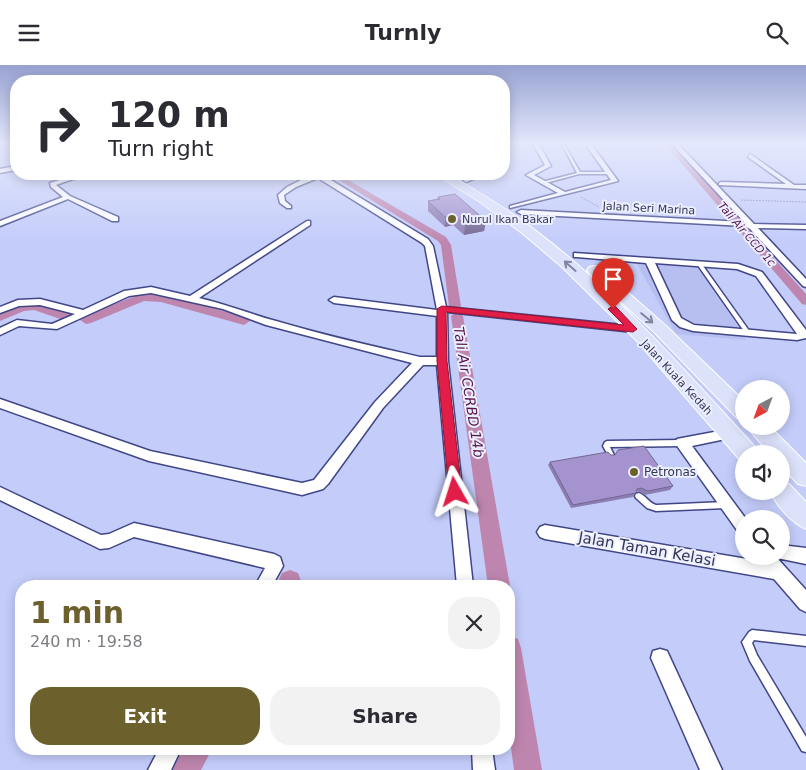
<!DOCTYPE html>
<html lang="en">
<head>
<meta charset="utf-8">
<style>
  :root { --surface:#fff; --page:#f2f2f3; --text:#2b2b33; --muted:#7c7c81; --accent:#6c612d }
  body { margin:0; font-family:"DejaVu Sans",sans-serif; background:var(--page); color:var(--text); height:100vh; display:flex; flex-direction:column; font-size:19px; white-space:nowrap }
  * { box-sizing:border-box; margin:0 }
  p { font-size:16px; color:var(--muted) }
  .icon { flex:none; width:28px; height:28px; fill:none; stroke:currentColor; stroke-width:2; stroke-linecap:round; stroke-linejoin:round }
  .map { position:relative; flex:1; overflow:hidden }
  .side { position:absolute; left:15px; top:515px; width:500px; height:175px; display:flex; flex-direction:column; background:var(--surface); border-radius:20px; box-shadow:0 2px 12px #0003 }
  .side>* { flex:none }
  .hud { position:absolute; left:10px; top:10px; width:500px; height:105px; border-radius:20px; box-shadow:0 2px 12px #0003; background:#fff; color:var(--text); overflow:hidden }
  .needle { width:32px; rotate:221deg }
  .buttons { position:absolute; left:735px; top:315px; display:grid; gap:10px }
  .buttons a { display:grid; place-items:center; width:55px; height:55px; border-radius:50%; background:var(--surface); box-shadow:0 2px 12px #0003; font-size:25px }
  .pin { position:absolute; display:grid; place-items:center; width:42px; height:42px; color:#fff; margin:-51px -21px; border-radius:50% 50% 50% 0; rotate:-45deg; box-shadow:0 0 5px #0007 }
  .pin .icon { rotate:45deg }
  .me { position:absolute; width:55px; margin:-28px; rotate:354deg; stroke-linejoin:round; filter:drop-shadow(0 0 4px #0008) }
  .turn { display:flex; align-items:center; gap:18px; height:105px; padding:0 15px; font-size:22px }
  .turn .icon { width:65px; height:65px; stroke-width:2.5 }
  .turn b { display:block; font-size:35px; line-height:42px }
  .round { display:grid; place-items:center; flex:none; width:52px; height:52px; border-radius:20px; background:var(--page) }
  .headline { display:flex; align-items:center; justify-content:space-between; height:85px; padding:0 15px }
  h1 { font-size:30px; font-weight:700; line-height:38px; color:var(--accent) }
  .primary-button { display:flex; gap:10px; margin-top:auto; padding:10px 15px }
  .primary-button a { flex:1; height:58px; border-radius:20px; background:var(--accent); color:#fff; font-size:20px; font-weight:700; line-height:58px; text-align:center }
  .primary-button a+a { background:var(--page); color:var(--text) }
  header { display:flex; justify-content:space-between; align-items:center; height:65px; padding:0 15px; background:var(--surface); font-size:22px; font-weight:700 }
  .map>svg:first-child { display:block }
  .built { fill:#b6bff0 }
  .lines { fill:none; stroke-linecap:round; stroke-linejoin:round }
  .canal { fill:#be86af; fill-rule:evenodd }
  .lane-casing { stroke:#414687; stroke-width:3 }
  .street-casing { stroke:#414687; stroke-width:3 }
  .primary-casing { stroke:#fff; stroke-width:2 }
  .path { stroke:#898fb7; stroke-width:1; stroke-dasharray:2 1; stroke-linecap:butt }
  .lane { fill:#fff; fill-rule:evenodd }
  .street { fill:#fff; fill-rule:evenodd }
  .primary { fill:#dde2fb; fill-rule:evenodd }
  .wall { fill:#8d7eb2 }
  .shaded-wall { fill:#736791 }
  .building { fill:#a493cf; stroke:#736791 }
  .oneway { stroke:#7f84a0 }
  .route { fill:#e11d48; stroke:#92132f }
  .poi-dot { fill:#6c612d; stroke:#ecefff; stroke-width:2 }
  .labels { text-anchor:middle; stroke-width:4; stroke-linejoin:round; paint-order:stroke }
  .far-street-label { font-size:11px; fill:#333755; stroke:#ecefff }
  .far-poi-label { font-size:11px; fill:#333755; stroke:#ecefff; text-anchor:start }
  .far-water-label { font-size:11px; font-style:italic; fill:#59164b; stroke:#ecefff }
  .poi-label { font-size:12px; fill:#333755; stroke:#ecefff; text-anchor:start }
  .water-label { font-size:14px; font-style:italic; fill:#59164b; stroke:#ecefff }
  .near-street-label { font-size:15px; fill:#333755; stroke:#ecefff }
</style>
</head>
<body>
<header><svg class="icon" aria-label="menu" viewBox="0 0 24 24"><path d="M4 6h16M4 12h16M4 18h16"/></svg>Turnly<svg class="icon" aria-label="search" viewBox="0 0 24 24"><circle cx="10" cy="10" r="6"/><path d="M15 15l6 6"/></svg></header>
<div class="map">
<svg width="806" height="705" viewBox="0 0 806 705">
  <rect width="100%" height="100%" fill="#c4ccfa"/>
  <path class="built" d="M633,192L696,195L746,275L676,269Z"/>
  <g class="lines">
    <path class="canal" d="M665,79H672L806,229V240L802,239Z
      M329,109H338L446,172L451,180L461,241L459,244L455,245L449,241L441,180L438,176Z
      M143,228L162,229L249,253L250,256L244,260L161,237L144,236L91,258L86,259L80,255L81,252Z
      M27,238L46,240L74,250L75,253L69,257L34,245L24,246L0,256V247Z
      M457,247L463,251L510,521L509,524V521H488L451,251Z
      M290,505L298,508L301,516L299,521H276L282,508Z
      M509,571L518,574L521,583L542,705H514L509,668Z
      M183,684H212L201,705H172Z"/>
    <defs>
      <path id="lane" d="M562,79H564L580,107H610L612,108L610,109H579L542,119V117L577,108Z
        M697,198H701L750,267V269H746L697,199Z
        M682,375L684,376L685,378L684,380L682,381L610,382L614,390L613,392H609L603,381L605,377L607,376Z
        M639,428C646,431 649,438 656,440L726,437L729,438L730,440L729,442L726,443L656,446L647,443L636,433L635,431L636,429Z
        M752,565L806,571V581L754,575L752,578L757,590L806,672V687L802,686L750,596L742,577L749,567Z"/>
      <path id="street" d="M533,79H539L551,101L534,110L565,127L611,115L585,79H591L618,116L510,143V141L558,128L526,110L545,100Z
        M672,79H678L754,159L806,160V164L758,163L806,214V222L803,221L750,164L744,161L521,149L517,147L521,145L744,157Z
        M750,89L794,120H806V124L719,120V118L721,117L786,119L748,92Z
        M16,101V105L0,108V104Z
        M78,109H87L56,120L70,131L118,152V156H112L68,134L0,161V156L63,132L51,122L50,118Z
        M313,109H321L428,174L433,181L446,242L633,261L638,264L633,267L447,247L448,296L473,521H457L437,300H423L383,343L328,419L323,424L302,430L149,396L0,343V334L150,386L302,418L314,415L375,337L412,298L266,260L223,244L151,228L129,231L57,264L19,261L0,270V263L17,255L52,259L75,249L40,240L19,241L0,248V242L18,235L40,234L83,245L124,226L151,222L190,231L307,156H310V160L199,233C226,239 250,249 276,256C323,270 372,281 420,292H437V251L334,238L329,235L334,232L437,245L425,181L422,178L318,113L296,122L284,130L285,136L291,141V143H287L280,138L278,130L287,122Z
        M475,109L483,110L466,117L463,115Z
        M574,188L738,199L762,207L806,265V273L797,275L693,266L680,262L672,255L646,198L577,192H574ZM655,198L737,204L756,211L797,269L694,260L681,253Z
        M730,364L735,366L736,369L735,372L692,381L746,454H744V470L739,468L675,378L677,374L682,373Z
        M0,422L101,470L109,469L134,458L274,489L280,492L283,501L272,521H255L265,503L134,472L109,483L100,484L0,435Z
        M545,460L759,496L757,491H781V480L806,483V499L777,493L806,525V547L800,544L774,514L545,474L540,472L537,467L540,462Z
        M660,584L667,586L722,705H700L651,593L653,586Z
        M159,684H181L171,705H148Z
        M472,684H492L495,705H473Z"/>
      <path id="primary" d="M435,109C451,108 463,118 476,126C584,188 672,292 756,383L759,389H744V396L740,395L637,276L562,202L522,168L480,137Z
        M594,201L599,202L666,261L744,336V355L737,353L654,267L589,208L587,205L589,202Z
        M746,361H769L806,398V421L798,419L781,401V389H770Z
        M781,416L789,419L806,437V464C792,458 776,440 770,426H781Z"/>
    </defs>
    <use href="#lane" class="lane-casing"/>
    <use href="#street" class="street-casing"/>
    <use href="#primary" class="primary-casing"/>
    <path class="path" d="M581,132L599,142
      M741,135L806,137"/>
    <use href="#lane" class="lane"/>
    <use href="#street" class="street"/>
    <use href="#primary" class="primary"/>
  </g>
  <path class="wall" d="M438,132L486,156L484,166L464,170L453,160L445,162L428,146V136L437,134Z
    M611,390L673,421L670,425L645,430L638,426L636,427L633,432L571,443L548,400L550,397Z"/>
  <path class="shaded-wall" d="M454,150L453,160L445,162V152Z
    M486,156L484,166L464,170L465,160Z"/>
  <path class="building" d="M455,129L486,156L465,160L454,150L445,152L428,136L440,134L438,132Z
    M644,381L673,421L648,426L641,423L637,424L636,428L573,440L550,397L608,387L611,390H615L618,385Z"/>
  <defs><path id="oneway-shaft" d="M-6 0H5M1.5-3L5.5 0L1.5 3" fill="none" stroke-width="1.6" stroke-linecap="round" stroke-linejoin="round" transform="scale(1.25)"/></defs>
  <g class="oneway">
    <use href="#oneway-shaft" transform="translate(570 201) rotate(-139)"/>
    <use href="#oneway-shaft" transform="translate(647 253) rotate(40)"/>
  </g>
  <linearGradient id="sky" x2="0" y2="1"><stop stop-color="#97a2d1"/><stop offset="0.44" stop-color="#e4e8fd"/><stop offset="1" stop-color="#e4e8fd" stop-opacity="0"/></linearGradient>
  <rect width="806" height="178" fill="url(#sky)"/>
  <path class="route" d="M442,241L624,260L608,244L613,241L616,242L637,264L633,267L446,247L447,296L462,427L460,431L455,433L451,431L449,427L437,296V244Z"/>
  <g class="poi-dot">
    <circle cx="452" cy="154" r="5"/>
    <circle cx="634" cy="407" r="5"/>
  </g>
  <g class="labels">
    <g class="far-street-label">
      <text transform="translate(649 143) rotate(3)" y="4">Jalan Seri Marina</text>
      <text transform="translate(677 312) rotate(47)" y="4">Jalan Kuala Kedah</text>
    </g>
    <g class="far-poi-label">
      <text x="462" y="158">Nurul Ikan Bakar</text>
    </g>
    <g class="far-water-label">
      <text transform="translate(747 169) rotate(49)" y="4">Tali Air CCD 1c</text>
    </g>
    <g class="poi-label">
      <text x="644" y="411">Petronas</text>
    </g>
    <g class="water-label">
      <text transform="translate(469 327) rotate(81)" y="5">Tali Air CCRBD 14b</text>
    </g>
    <g class="near-street-label">
      <text transform="translate(647 484) rotate(10)" y="5">Jalan Taman Kelasi</text>
    </g>
  </g>
</svg>
<div class="buttons">
<a><svg class="needle" viewBox="-14 -14 28 28"><path d="M0-13l5 13h-10z" fill="#e53935"/><path d="M0 13l5-13h-10z" fill="#7c7c81"/></svg></a>
<a><svg class="icon" aria-label="sound" viewBox="0 0 24 24"><path d="M4 9h4l5-4v14l-5-4H4zM17 9q2 3 0 6"/></svg></a>
<a><svg class="icon" aria-label="search" viewBox="0 0 24 24"><circle cx="10" cy="10" r="6"/><path d="M15 15l6 6"/></svg></a>
</div>
<div class="pin" style="left:613px;top:244px;background:#d93025"><svg class="icon" aria-label="arrive" viewBox="0 0 24 24"><path d="M6 21V4h12l-3 4 3 4H6"/></svg></div>
<svg class="me" style="left:455px;top:427px" viewBox="-20 -20 40 40"><path d="M0-17L14 15 0 8-14 15z" fill="#e11d48" stroke="#fff" stroke-width="4"/></svg>
<div class="hud">
<div class="turn"><svg class="icon" aria-label="right" viewBox="0 0 24 24"><path d="M7 20v-9h11M14 6l5 5-5 5"/></svg><div><b>120 m</b>Turn right</div></div>
</div>
<section class="side">
<div class="headline"><div><h1>1 min</h1><p>240 m · 19:58</p></div><a class="round"><svg class="icon" aria-label="close" viewBox="0 0 24 24"><path d="M6 6l12 12M18 6L6 18"/></svg></a></div>
<div class="primary-button"><a>Exit</a><a>Share</a></div>
</section>
</div>
</body>
</html>
